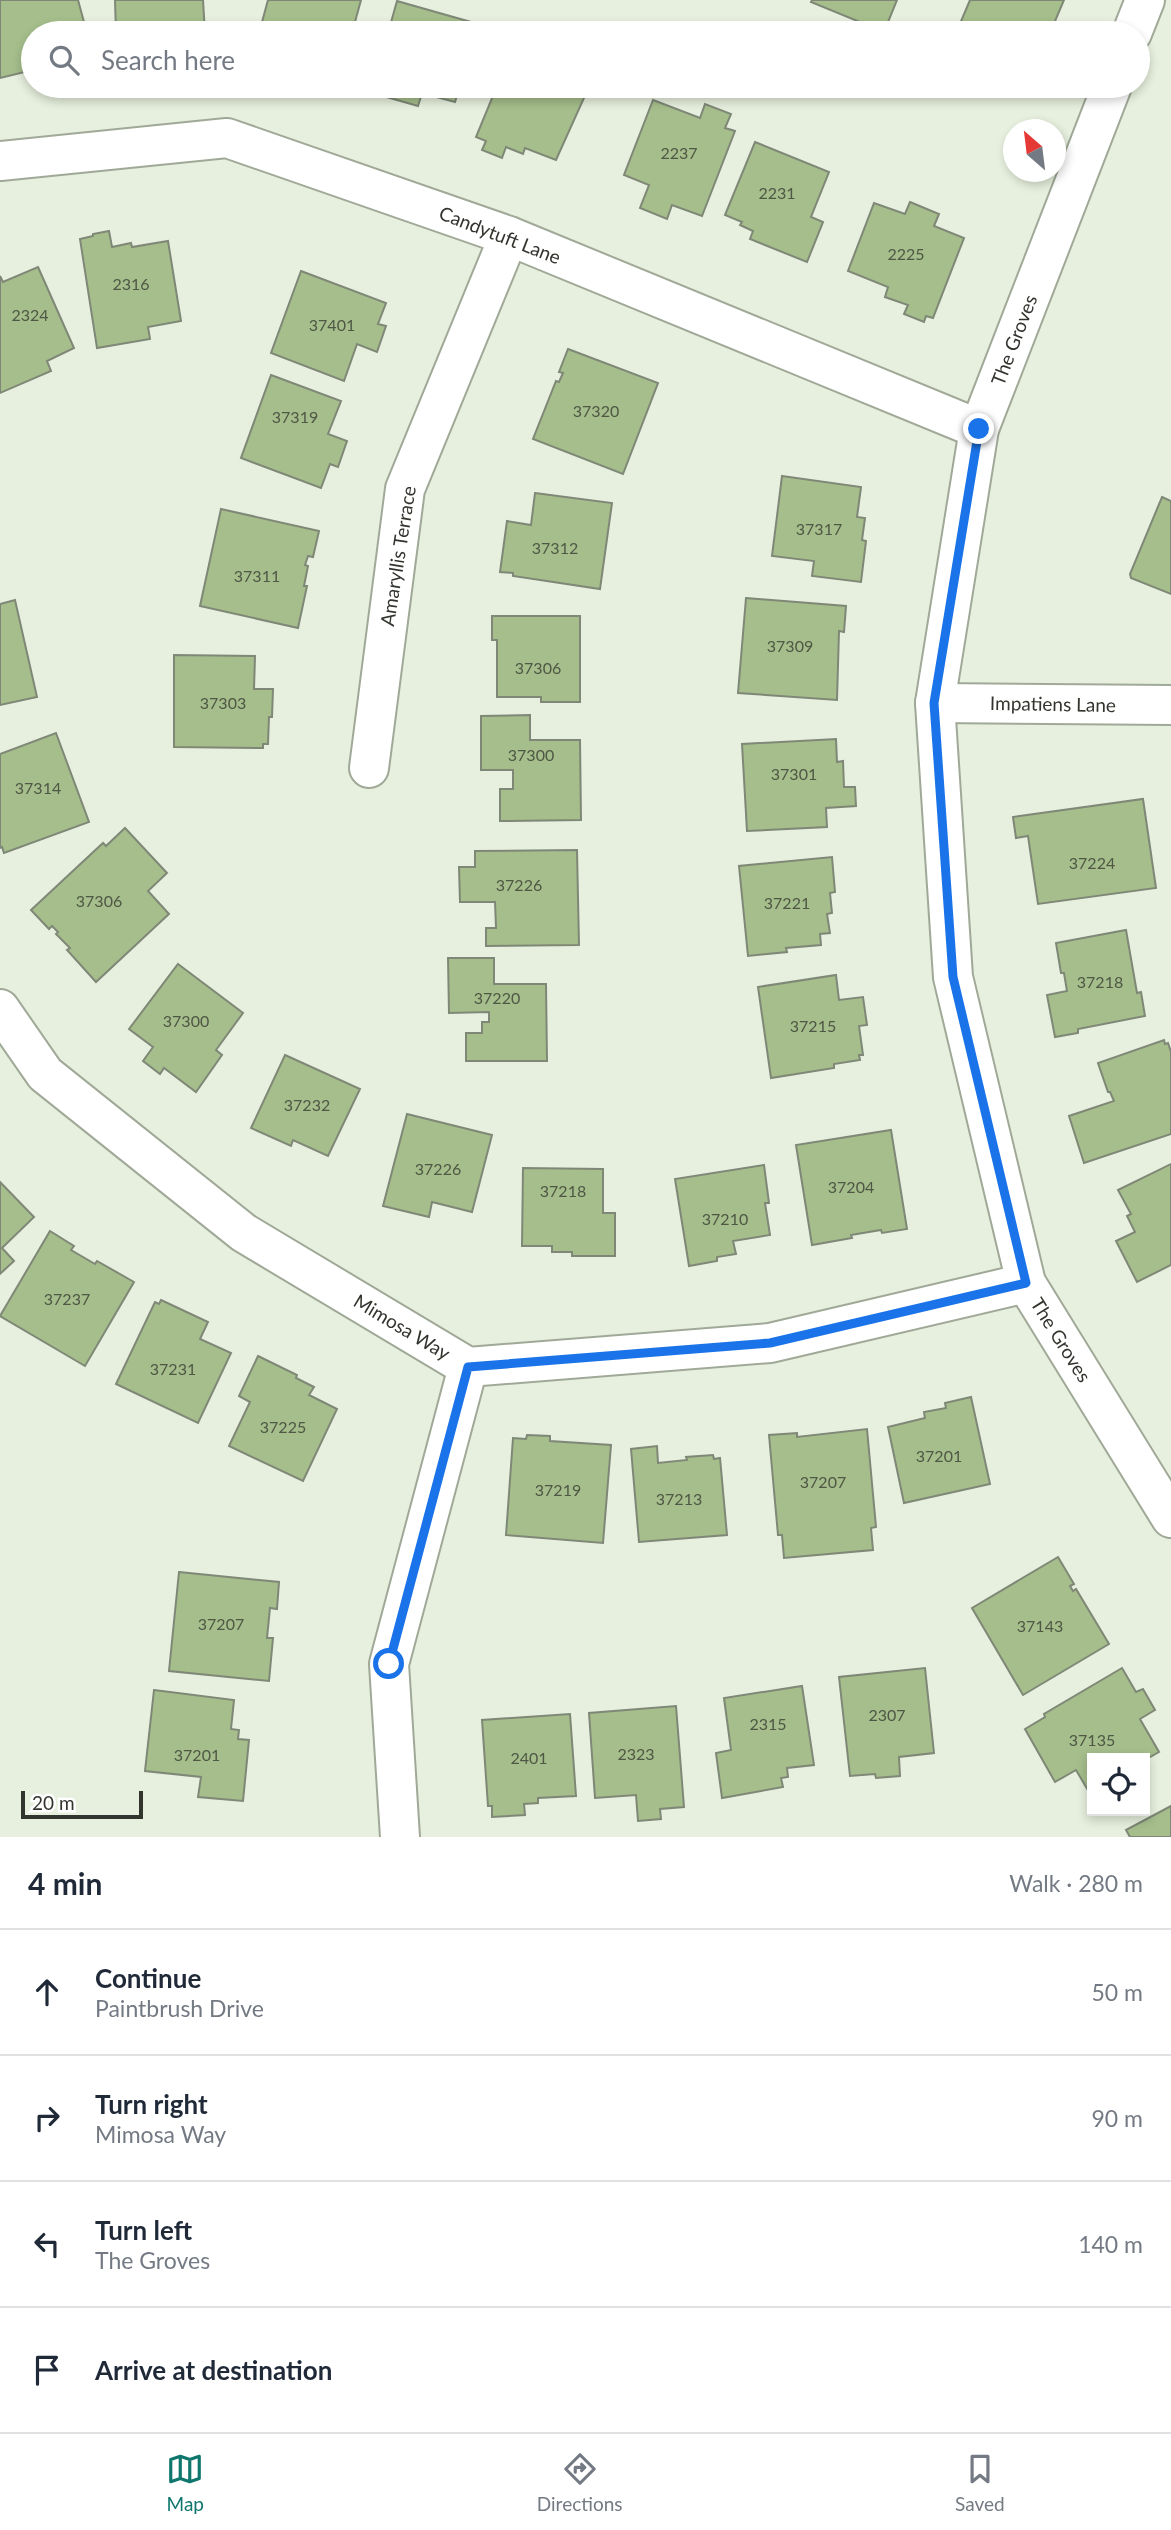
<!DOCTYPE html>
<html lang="en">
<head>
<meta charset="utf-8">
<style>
  body { margin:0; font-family:Lato,sans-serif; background:#f2f2f3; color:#1f2937 }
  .controls { position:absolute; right:21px; bottom:21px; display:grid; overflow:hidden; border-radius:0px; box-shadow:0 4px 10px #0003 }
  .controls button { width:63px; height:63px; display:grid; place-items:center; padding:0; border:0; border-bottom:2px solid #e0e1e3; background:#fff; color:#1f2937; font:35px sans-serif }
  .compass { position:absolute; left:1003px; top:119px; width:63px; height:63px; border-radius:50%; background:#fff; box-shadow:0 4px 10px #0003; rotate:332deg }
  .scale { position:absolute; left:21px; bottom:18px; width:122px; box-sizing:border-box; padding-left:7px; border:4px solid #32352e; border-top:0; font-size:19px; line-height:24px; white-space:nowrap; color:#32352e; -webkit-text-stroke:5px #fff; paint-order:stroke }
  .stop { position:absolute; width:21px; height:21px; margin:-16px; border:5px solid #1a73e8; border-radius:50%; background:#fff }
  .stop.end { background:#1a73e8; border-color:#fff; box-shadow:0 2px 7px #0008 }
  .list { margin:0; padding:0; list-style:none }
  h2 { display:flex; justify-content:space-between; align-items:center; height:91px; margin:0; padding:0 28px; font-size:30px }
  h2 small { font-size:23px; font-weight:400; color:#747a83 }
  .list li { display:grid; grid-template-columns:46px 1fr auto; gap:21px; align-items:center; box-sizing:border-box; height:126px; padding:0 28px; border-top:2px solid #e0e1e3 }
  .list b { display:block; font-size:26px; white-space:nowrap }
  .list p { margin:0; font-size:23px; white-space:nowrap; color:#747a83 }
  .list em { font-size:23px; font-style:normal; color:#747a83 }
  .icon { flex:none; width:38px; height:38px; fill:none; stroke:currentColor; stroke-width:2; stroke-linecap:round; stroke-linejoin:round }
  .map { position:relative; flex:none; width:1171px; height:1837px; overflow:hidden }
  .search { position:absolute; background:#fff; box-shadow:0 4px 10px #0003; left:21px; right:21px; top:21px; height:77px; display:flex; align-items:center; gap:18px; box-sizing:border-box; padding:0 24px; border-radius:38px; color:#747a83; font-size:26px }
  .sheet { height:595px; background:#fff }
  nav { display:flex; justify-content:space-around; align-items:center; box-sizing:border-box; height:98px; border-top:2px solid #e0e1e3; background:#fff; font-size:19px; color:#747a83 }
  nav a { display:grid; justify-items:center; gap:4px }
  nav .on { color:#0f766e }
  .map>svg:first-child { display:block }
</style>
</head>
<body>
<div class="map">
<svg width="1171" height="1837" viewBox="0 0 1171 1837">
  <rect width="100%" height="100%" fill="#e7f0de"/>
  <g fill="#a5be8b" stroke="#7f8877" stroke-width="2">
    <path d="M0 0H78L87 33H33V70L0 78Z"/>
    <path d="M115 0H203L205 33H116Z"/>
    <path d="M268 0H361L352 33H259Z"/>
    <path d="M812 0H897L884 32 811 2Z"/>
    <path d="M970 0H1064L1050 33H956Z"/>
    <path d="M397 1 478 24 475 33H388Z"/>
    <path d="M356 86H460L455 102 429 95V92L423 90 418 106 355 88Z"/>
    <path d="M497 86H580L588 89 556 160 525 148 523 154 506 147 502 158 482 150 486 141 476 137Z"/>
    <path d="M653 100 700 118 705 104 731 114 725 128 735 131 702 216 672 205 667 219 640 208 649 185 624 175Z"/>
    <path d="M755 142 829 172 811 217 823 222 807 262 750 239 753 231 740 225 742 222 725 215Z"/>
    <path d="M910 202 939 214 934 226 964 238 933 318 926 316 924 322 904 314 908 305 885 297 888 287 848 271 874 203 905 214Z"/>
    <path d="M109 231 112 247 131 243 132 247 168 241 181 321 148 327 150 339 97 348 80 239 93 236V234Z"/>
    <path d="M38 267 74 348 47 361 51 371 0 393V276L3 282Z"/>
    <path d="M301 271 386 303 378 324 386 326 377 352 357 344 344 381 271 353Z"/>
    <path d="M568 349 658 383 623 474 533 439 556 381 559 382 563 373 559 372Z"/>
    <path d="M271 375 341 401 328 434 347 441 338 467 330 464 321 488 241 458Z"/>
    <path d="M782 476 861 487 857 517 865 518 862 540 866 541 861 582 812 576 814 561 772 556Z"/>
    <path d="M535 493 612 503 600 589 513 576V573L500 572 507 521 531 525Z"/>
    <path d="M1162 497 1171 501V594L1131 578 1130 574Z"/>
    <path d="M221 509 319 531 313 557 308 556 305 565 308 566 304 586H307L298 628 200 606Z"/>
    <path d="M746 598 846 606 844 632 839 631 837 700 738 693Z"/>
    <path d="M15 600 37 697 0 705V604Z"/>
    <path d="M492 616H580V702H541V697H497V640H492Z"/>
    <path d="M174 655 255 656 254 689H273L272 717H269L268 744H263V748L174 747Z"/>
    <path d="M530 715V740H580L581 820 500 821V789H513V770H481V716Z"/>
    <path d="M56 733 89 822 4 853 2 847 0 848V754Z"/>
    <path d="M836 739 837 762 843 761 844 787H855L856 806 826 808 827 827 747 831 742 744Z"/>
    <path d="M1143 799 1156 888 1038 904 1028 836 1016 838 1013 817Z"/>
    <path d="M125 828 167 873 148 891 169 914 96 982 67 950 70 948 56 934 58 932 52 926 49 929 31 910 103 843 106 846Z"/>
    <path d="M577 850 579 945 486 946V928H496L495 902H460L459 867H475V851Z"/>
    <path d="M832 857 835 892 830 893 832 913 827 914 830 933 820 934 821 945 786 948 787 952 748 956 739 866Z"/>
    <path d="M1126 930 1137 993 1141 992 1145 1016 1078 1029V1033L1055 1037 1047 995 1067 991 1064 973H1061L1056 943Z"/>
    <path d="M448 958H494V984H546L547 1061H466V1033H482V1022H489V1012L449 1013Z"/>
    <path d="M178 964 243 1013 216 1050 222 1055 196 1092 164 1068 160 1074 143 1061 153 1047 129 1029Z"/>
    <path d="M836 975 839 1000 863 997 867 1025 859 1026 863 1055H859L860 1060 834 1064V1068L771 1078 758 987Z"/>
    <path d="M1164 1040 1165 1044 1168 1043 1171 1052V1134L1084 1163 1069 1116 1114 1101 1110 1092H1108L1098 1063Z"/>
    <path d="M285 1055 360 1089 328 1156 293 1140 291 1146 251 1128Z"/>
    <path d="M407 1114 492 1135 472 1212 432 1202 429 1217 383 1206Z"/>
    <path d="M891 1130 907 1229 882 1233 881 1230 851 1235 852 1238 812 1245 796 1145Z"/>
    <path d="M1171 1164V1265L1137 1282 1116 1241 1135 1232 1127 1216 1131 1214 1118 1190Z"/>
    <path d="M764 1165 769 1203H765L770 1235 733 1241 736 1254 717 1257V1261L689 1266 675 1179Z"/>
    <path d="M523 1168 603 1169V1213H615V1256H572V1252H552V1246H522Z"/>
    <path d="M0 1182 34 1217 2 1248 14 1261 0 1274Z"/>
    <path d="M50 1231 74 1246 71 1250 95 1264 97 1261 134 1282 85 1366 0 1316Z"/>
    <path d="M161 1300 208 1322 200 1339 231 1353 198 1423 116 1384 155 1302 159 1304Z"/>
    <path d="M258 1356 297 1375 296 1378 314 1387 309 1395 337 1409 303 1481 229 1446 250 1402 239 1396Z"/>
    <path d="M971 1397 990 1484 904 1503 888 1427 925 1418 924 1412 946 1408 945 1403Z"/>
    <path d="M867 1429 876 1527 871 1528 873 1550 784 1558 782 1535H778L769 1435 797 1433V1437Z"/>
    <path d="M527 1435 550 1436V1441L611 1445 603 1543 506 1535 513 1438 526 1439Z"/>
    <path d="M657 1446 658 1463 687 1460 686 1457 713 1455 714 1459 720 1458 727 1535 639 1542 631 1449Z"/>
    <path d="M1058 1557 1074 1584 1070 1586 1073 1591 1076 1589 1109 1644 1023 1695 972 1608Z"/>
    <path d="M179 1572 279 1582 277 1609 270 1608 267 1638H273L269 1681 169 1671Z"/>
    <path d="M925 1668 934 1753 899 1757 900 1776 876 1778 875 1774 850 1776 839 1677Z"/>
    <path d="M1122 1668 1136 1692 1143 1689 1155 1710 1140 1719 1159 1752 1145 1760 1092 1758V1791L1089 1792 1076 1770 1055 1782 1025 1729 1045 1717 1044 1714Z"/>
    <path d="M802 1686 814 1765 787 1768 788 1777 781 1778 783 1787 722 1798 716 1753 731 1750 724 1698Z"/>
    <path d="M154 1690 234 1700 231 1729 239 1730 238 1739 249 1740 243 1801 198 1797 201 1777 145 1771Z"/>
    <path d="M676 1706 684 1807 660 1809 661 1819 638 1821 636 1795 595 1798 589 1713Z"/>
    <path d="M570 1714 576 1796 538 1798V1803L524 1804 525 1815 492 1817V1806H488L482 1720Z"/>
    <path d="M1171 1806V1837H1130L1126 1830Z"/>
  </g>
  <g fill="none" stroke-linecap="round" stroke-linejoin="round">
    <defs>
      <g id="minor">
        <path d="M1132 33 1145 0"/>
        <path d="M1112 86 979 429 935 703 953 977 1026 1283 1171 1518"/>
        <path d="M0 161 227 138 509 236 979 429"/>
        <path d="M935 703 1171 705"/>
        <path d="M369 768 405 489 509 236"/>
        <path d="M0 1009 45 1074 244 1233 468 1367 770 1343 1026 1283"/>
        <path d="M400 1837 389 1664 468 1367"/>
      </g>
    </defs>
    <use href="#minor" stroke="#a0a997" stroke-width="42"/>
    <use href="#minor" stroke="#fff" stroke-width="38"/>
  </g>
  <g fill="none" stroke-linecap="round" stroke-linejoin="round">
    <path stroke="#1a73e8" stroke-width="9" d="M389 1664 468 1367 770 1343 1026 1283 953 977 934 703 979 429"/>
  </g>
  <g text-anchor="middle" stroke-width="5" stroke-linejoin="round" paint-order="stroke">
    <g font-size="16" fill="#4f5745">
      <text x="679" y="159">2237</text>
      <text x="777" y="199">2231</text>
      <text x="906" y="260">2225</text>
      <text x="131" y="290">2316</text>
      <text x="30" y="321">2324</text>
      <text x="332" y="331">37401</text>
      <text x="596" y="417">37320</text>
      <text x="295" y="423">37319</text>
      <text x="819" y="535">37317</text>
      <text x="555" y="554">37312</text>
      <text x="257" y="582">37311</text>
      <text x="790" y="652">37309</text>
      <text x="538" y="674">37306</text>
      <text x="223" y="709">37303</text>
      <text x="531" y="761">37300</text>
      <text x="794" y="780">37301</text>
      <text x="38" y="794">37314</text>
      <text x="1092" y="869">37224</text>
      <text x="519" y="891">37226</text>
      <text x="99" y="907">37306</text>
      <text x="787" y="909">37221</text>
      <text x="1100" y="988">37218</text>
      <text x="497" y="1004">37220</text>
      <text x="186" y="1027">37300</text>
      <text x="813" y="1032">37215</text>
      <text x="307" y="1111">37232</text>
      <text x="438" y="1175">37226</text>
      <text x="851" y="1193">37204</text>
      <text x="563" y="1197">37218</text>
      <text x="725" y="1225">37210</text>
      <text x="67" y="1305">37237</text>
      <text x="173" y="1375">37231</text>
      <text x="283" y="1433">37225</text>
      <text x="939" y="1462">37201</text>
      <text x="823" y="1488">37207</text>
      <text x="558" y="1496">37219</text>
      <text x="679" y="1505">37213</text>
      <text x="221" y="1630">37207</text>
      <text x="1040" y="1632">37143</text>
      <text x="887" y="1721">2307</text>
      <text x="768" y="1730">2315</text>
      <text x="1092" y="1746">37135</text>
      <text x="636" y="1760">2323</text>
      <text x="197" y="1761">37201</text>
      <text x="529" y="1764">2401</text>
    </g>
    <g font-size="19" fill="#32352e" stroke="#fff">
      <text transform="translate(500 235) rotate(21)" y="7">Candytuft Lane</text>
      <text transform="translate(1014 340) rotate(-69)" y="7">The Groves</text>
      <text transform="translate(398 556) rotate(-81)" y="7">Amaryllis Terrace</text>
      <text transform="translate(1053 704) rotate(1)" y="7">Impatiens Lane</text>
      <text transform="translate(402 1327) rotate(31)" y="7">Mimosa Way</text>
      <text transform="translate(1061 1340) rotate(58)" y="7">The Groves</text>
    </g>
  </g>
</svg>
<div class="controls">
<button><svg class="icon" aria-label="locate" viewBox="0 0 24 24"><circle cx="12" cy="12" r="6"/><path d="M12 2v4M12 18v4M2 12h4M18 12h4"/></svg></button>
</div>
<svg class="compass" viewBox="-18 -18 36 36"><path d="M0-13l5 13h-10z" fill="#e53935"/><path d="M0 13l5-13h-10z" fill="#747a83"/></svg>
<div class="scale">20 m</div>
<div class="stop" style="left:389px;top:1664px"></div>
<div class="stop end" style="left:979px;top:429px"></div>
<div class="search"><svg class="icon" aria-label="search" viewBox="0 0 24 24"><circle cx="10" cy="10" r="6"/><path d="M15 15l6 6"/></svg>Search here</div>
</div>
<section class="sheet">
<h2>4 min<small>Walk · 280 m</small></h2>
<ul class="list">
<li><svg class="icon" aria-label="ahead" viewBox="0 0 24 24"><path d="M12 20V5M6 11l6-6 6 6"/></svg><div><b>Continue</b><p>Paintbrush Drive</p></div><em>50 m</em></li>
<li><svg class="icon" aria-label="right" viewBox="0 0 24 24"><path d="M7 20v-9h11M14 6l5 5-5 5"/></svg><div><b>Turn right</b><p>Mimosa Way</p></div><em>90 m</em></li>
<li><svg class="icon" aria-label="left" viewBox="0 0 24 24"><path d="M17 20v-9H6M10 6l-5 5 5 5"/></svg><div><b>Turn left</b><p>The Groves</p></div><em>140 m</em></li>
<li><svg class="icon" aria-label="arrive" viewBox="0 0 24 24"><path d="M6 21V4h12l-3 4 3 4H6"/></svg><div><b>Arrive at destination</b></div></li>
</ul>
</section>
<nav>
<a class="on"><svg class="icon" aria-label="map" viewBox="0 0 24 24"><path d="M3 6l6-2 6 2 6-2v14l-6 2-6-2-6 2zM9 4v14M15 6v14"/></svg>Map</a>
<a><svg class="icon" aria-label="directions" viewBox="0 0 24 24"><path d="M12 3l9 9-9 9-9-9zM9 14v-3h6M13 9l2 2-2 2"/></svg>Directions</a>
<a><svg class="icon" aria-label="saved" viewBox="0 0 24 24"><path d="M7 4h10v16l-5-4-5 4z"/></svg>Saved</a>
</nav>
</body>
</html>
